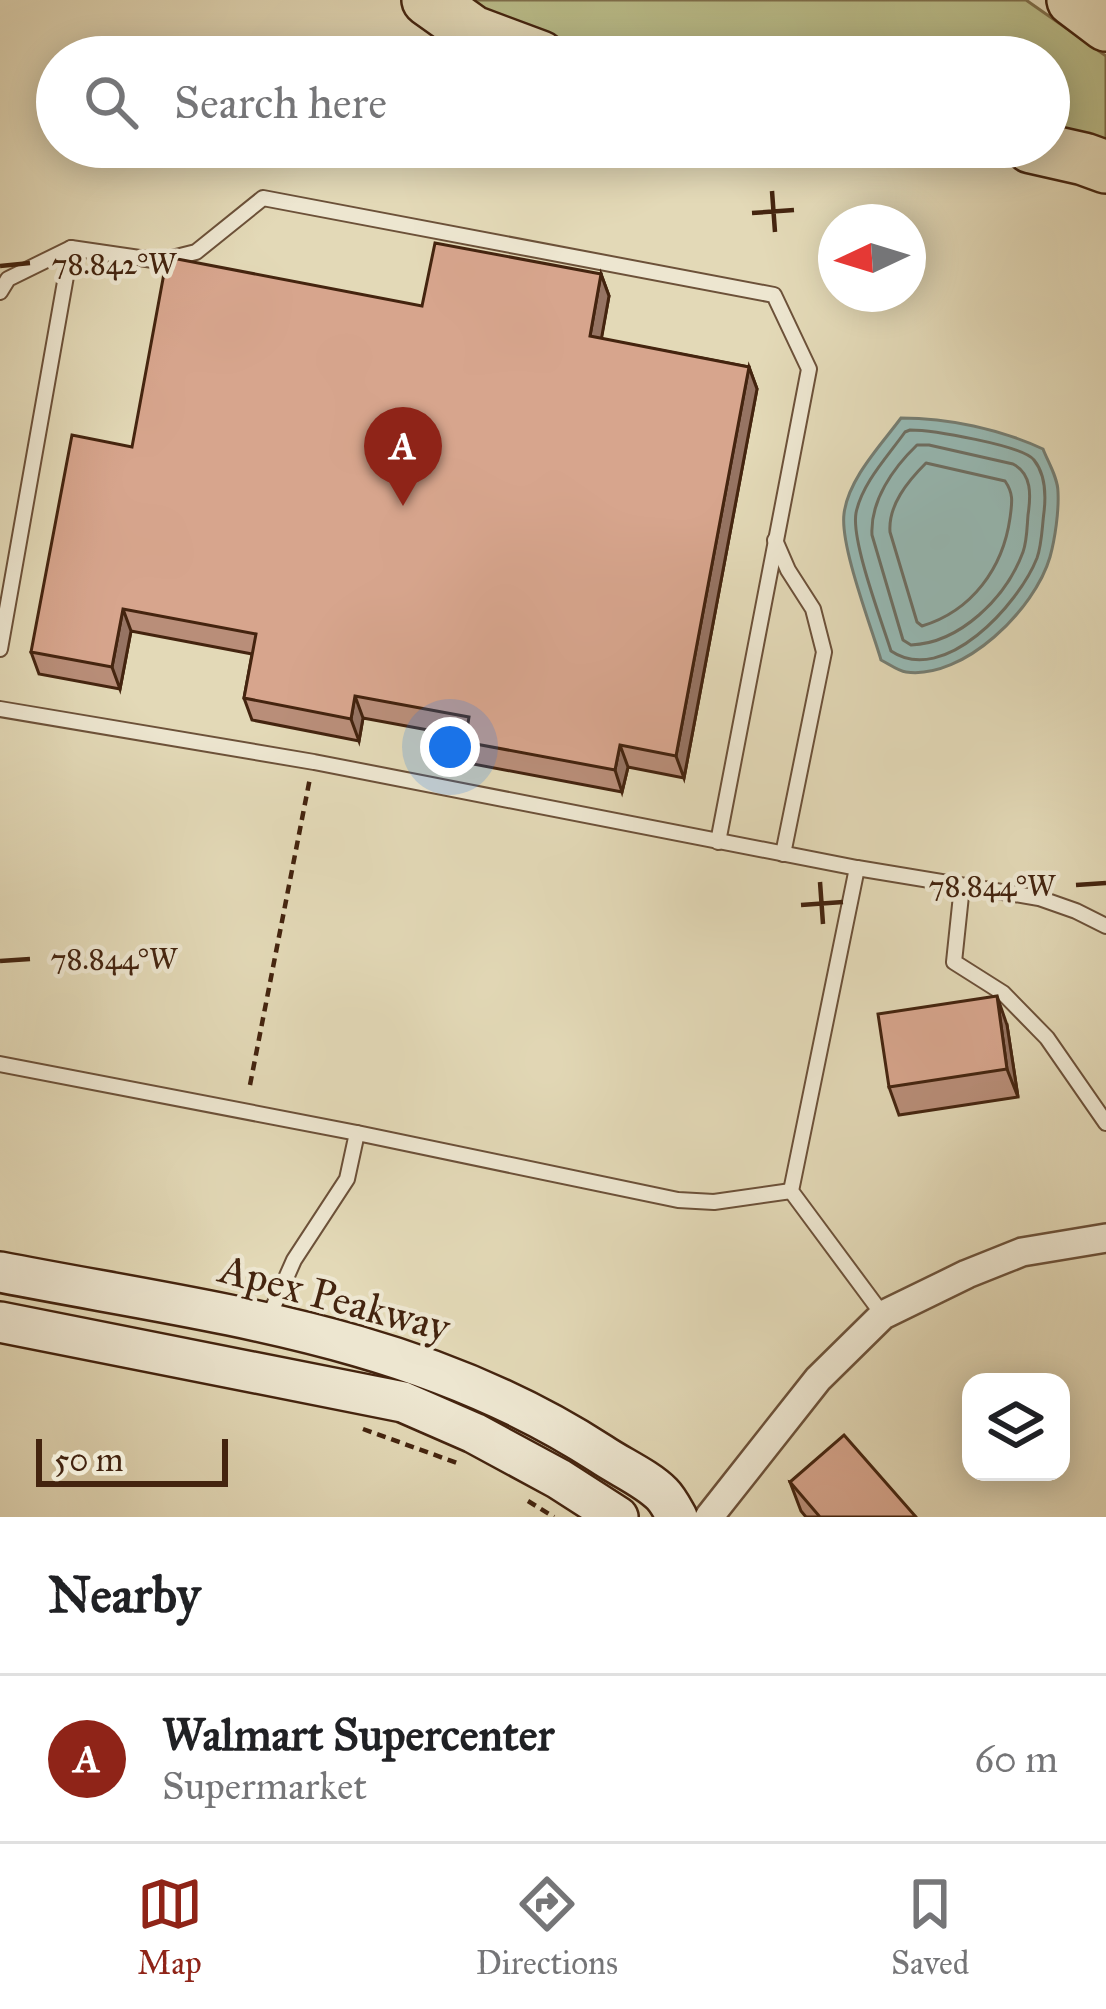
<!DOCTYPE html>
<html lang="en">
<head>
<meta charset="utf-8">
<style>
  body { margin:0; font-family:"IM FELL Great Primer",serif; background:#f6f6f6; color:#202124 }
  .controls { position:absolute; right:36px; bottom:36px; display:grid; overflow:hidden; border-radius:24px; box-shadow:0 6px 30px #0003 }
  .controls button { width:108px; height:108px; display:grid; place-items:center; padding:0; border:0; border-bottom:3px solid #e0e0e0; background:#fff; color:#202124; font:60px sans-serif }
  .compass { position:absolute; left:818px; top:204px; width:108px; height:108px; border-radius:50%; background:#fff; box-shadow:0 6px 30px #0003; rotate:266deg }
  .scale { position:absolute; left:36px; bottom:30px; width:192px; box-sizing:border-box; padding-left:12px; border:6px solid #44240f; border-top:0; font-size:33px; line-height:42px; white-space:nowrap; color:#44240f; -webkit-text-stroke:9px #ede6d0; paint-order:stroke }
  .you { position:absolute; left:450px; top:747px; width:42px; height:42px; margin:-30px; border:9px solid #fff; border-radius:50%; background:#1a73e8; box-shadow:0 0 0 18px #1a73e833 }
  .badge { display:grid; place-items:center; width:78px; height:78px; border-radius:50%; background:#8f2418; color:#fff; font-size:39px; font-weight:700 }
  .pin { position:absolute; translate:-50% -99px; filter:drop-shadow(0 3px 6px #0008) }
  .pin::after { content:''; position:absolute; top:63px; width:42px; height:36px; background:inherit; clip-path:polygon(0 0,100% 0,50% 100%) }
  .list { margin:0; padding:0; list-style:none }
  h2 { display:flex; justify-content:space-between; align-items:center; height:156px; margin:0; padding:0 48px; font-size:51px }
  h2 small { font-size:39px; font-weight:400; color:#757577 }
  .list li { display:grid; grid-template-columns:78px 1fr auto; gap:36px; align-items:center; box-sizing:border-box; height:168px; padding:0 48px; border-top:3px solid #e0e0e0 }
  .list b { display:block; font-size:45px; white-space:nowrap }
  .list p { margin:0; font-size:39px; white-space:nowrap; color:#757577 }
  .list em { font-size:39px; font-style:normal; color:#757577 }
  .icon { flex:none; width:66px; height:66px; fill:none; stroke:currentColor; stroke-width:2; stroke-linecap:round; stroke-linejoin:round }
  .map { position:relative; flex:none; width:1106px; height:1517px; overflow:hidden }
  .search { position:absolute; background:#fff; box-shadow:0 6px 30px #0003; left:36px; right:36px; top:36px; height:132px; display:flex; align-items:center; gap:30px; box-sizing:border-box; padding:0 42px; border-radius:66px; color:#757577; font-size:45px }
  .sheet { height:324px; background:#fff }
  nav { display:flex; justify-content:space-around; align-items:center; box-sizing:border-box; height:168px; border-top:3px solid #e0e0e0; background:#fff; font-size:33px; color:#757577 }
  nav a { display:grid; justify-items:center; gap:6px }
  nav .on { color:#8f2418 }
  .map>svg:first-child { display:block }
</style>
</head>
<body>
<div class="map">
<svg width="1106" height="1517" viewBox="0 0 1106 1517">
  <rect width="100%" height="100%" fill="#e3d9b7"/>
  <filter id="stains"><feTurbulence type="fractalNoise" baseFrequency=".00167" numOctaves="4"/><feColorMatrix values="0 0 0 0 .2 0 0 0 0 .09 0 0 0 0 .02 0 0 0 .5 -.17"/></filter>
  <radialGradient id="worn" r=".72"><stop offset=".6" stop-color="#630" stop-opacity="0"/><stop offset="1" stop-color="#630" stop-opacity=".3"/></radialGradient>
  <path fill="#babd8a" stroke="#7f704c" stroke-width="3" d="M452 0H1026L1106 56V149L1049 134V57H646L512 28Z"/>
  <path fill="#96b9b4" stroke="#757d72" stroke-width="3" d="M901 418C948 418 1000 429 1043 449 1048 462 1058 478 1058 492 1059 511 1055 539 1050 557 1035 609 964 680 906 672 898 671 889 664 881 660 871 626 840 546 844 514 848 479 881 445 901 418Z"/>
  <g fill="none" stroke-linecap="round" stroke-linejoin="round">
    <g stroke="#6d6e62" stroke-width="3">
      <path d="M910 430C931 430 1022 445 1034 460 1046 475 1046 495 1044 512 1042 527 1042 544 1037 558 1019 604 944 687 891 651 882 622 851 541 856 513 862 483 888 456 905 432Z"/>
      <path d="M917 445H929L1013 464C1032 474 1031 495 1028 515 1027 527 1027 541 1023 552 1006 598 960 643 911 645L903 640 872 535C870 501 893 468 917 445Z"/>
      <path d="M926 463 1005 481C1014 494 1012 503 1010 518 1003 568 972 611 922 626L917 622 890 532C888 505 908 481 926 463Z"/>
    </g>
    <defs>
      <g id="lane">
        <path d="M0 292 8 279 71 248 160 261 196 252 263 198 774 295 809 369 718 842"/>
        <path d="M775 540 788 570 813 609 824 652 783 854"/>
        <path d="M0 649 71 248"/>
        <path d="M0 709 314 762 857 868 1039 898 1076 911 1106 926"/>
        <path d="M857 868 791 1191 883 1315"/>
        <path d="M962 886 954 962 1003 993 1047 1038 1106 1123"/>
        <path d="M0 1064 357 1133 347 1179 294 1260 267 1321"/>
        <path d="M357 1133 678 1200 714 1202 791 1191"/>
      </g>
      <path id="street" d="M709 1517 818 1379 883 1315 967 1274 1022 1252 1106 1238"/>
      <g id="secondary">
        <path d="M0 1272C210 1313 417 1334 601 1454 620 1467 646 1478 662 1494 668 1500 673 1510 677 1517"/>
        <path d="M0 1322 403 1402 474 1433 559 1479 618 1517"/>
      </g>
      <g id="highway">
        <path d="M428 0 473 32 540 57"/>
        <path d="M1073 0 1106 25"/>
        <path d="M1031 147 1084 159 1106 167"/>
      </g>
    </defs>
    <use href="#lane" stroke="#6c5139" stroke-width="18"/>
    <use href="#street" stroke="#6c5139" stroke-width="32"/>
    <use href="#secondary" stroke="#44240f" stroke-width="44"/>
    <use href="#highway" stroke="#44240f" stroke-width="56"/>
    <g stroke="#44240f" stroke-width="4.5" stroke-dasharray="9 6" stroke-linecap="butt">
      <path d="M250 1085 310 778"/>
      <path d="M363 1429 460 1464"/>
      <path d="M528 1501 554 1517"/>
    </g>
    <use href="#lane" stroke="#ede6d0" stroke-width="14"/>
    <use href="#street" stroke="#ede6d0" stroke-width="27"/>
    <use href="#secondary" stroke="#ede6d0" stroke-width="39"/>
    <use href="#highway" stroke="#e3d9b7" stroke-width="51"/>
  </g>
  <g fill="#b98e79" stroke="#44240f" stroke-width="3">
    <path d="M601 274 609 296 601 339 749 367 757 389 684 778 628 767 622 792 473 764 465 742 466 737 363 718 359 741 252 720 244 698 252 654 131 631 120 689 39 674 31 652 422 306Z"/>
    <path d="M1007 1025 1018 1097 899 1115 889 1087Z"/>
    <path d="M790 1482 916 1517H806L801 1511Z"/>
  </g>
  <g fill="#967463" stroke="#44240f" stroke-width="3">
    <path d="M601 274 609 296 598 358 590 336Z"/>
    <path d="M749 367 757 389 684 778 676 756Z"/>
    <path d="M123 609 131 631 120 689 112 667Z"/>
    <path d="M355 696 363 718 359 741 351 719Z"/>
    <path d="M620 745 628 767 622 792 615 770Z"/>
    <path d="M997 996 1007 1025 1018 1097 1007 1069Z"/>
  </g>
  <g fill="#d7a58d" stroke="#44240f" stroke-width="3">
    <path d="M435 243 601 274 590 336 749 367 676 756 620 745 615 770 465 742 469 717 355 696 351 719 244 698 256 634 123 609 112 667 31 652 72 435 132 447 167 257 422 306Z"/>
    <path d="M997 996 1007 1069 889 1087 878 1014Z"/>
    <path d="M844 1435 916 1517H820L790 1482Z"/>
  </g>
  <path fill="none" stroke="#44240f" stroke-width="4.5" d="M772 191 775 232M752 213 794 210M0 266 30 263M820 882 823 924M1076 885 1106 883M801 905 843 902M0 961 30 959"/>
  <g text-anchor="middle" stroke-width="9" stroke-linejoin="round" paint-order="stroke">
    <g font-size="42" fill="#44240f" stroke="#ede6d0">
      <text transform="translate(335 1297) rotate(15)" y="15">Apex Peakway</text>
    </g>
  </g>
  <g font-size="30" text-anchor="middle" fill="#44240f" stroke="#ede6d0" stroke-width="9" stroke-linejoin="round" paint-order="stroke">
    <text x="114" y="274">78.842°W</text>
    <text x="992" y="896">78.844°W</text>
    <text x="114" y="969">78.844°W</text>
  </g>
  <rect width="100%" height="100%" filter="url(#stains)"/>
  <rect width="100%" height="100%" fill="url(#worn)"/>
</svg>
<div class="controls">
<button><svg class="icon" aria-label="layers" viewBox="0 0 24 24"><path d="M12 4l9 5-9 5-9-5zM3 14l9 5 9-5"/></svg></button>
</div>
<svg class="compass" viewBox="-18 -18 36 36"><path d="M0-13l5 13h-10z" fill="#e53935"/><path d="M0 13l5-13h-10z" fill="#757577"/></svg>
<div class="scale">50 m</div>
<div class="you"></div>
<div class="pin badge" style="left:403px;top:506px">A</div>
<div class="search"><svg class="icon" aria-label="search" viewBox="0 0 24 24"><circle cx="10" cy="10" r="6"/><path d="M15 15l6 6"/></svg>Search here</div>
</div>
<section class="sheet">
<h2>Nearby<small></small></h2>
<ul class="list">
<li><span class="badge">A</span><div><b>Walmart Supercenter</b><p>Supermarket</p></div><em>60 m</em></li>
</ul>
</section>
<nav>
<a class="on"><svg class="icon" aria-label="map" viewBox="0 0 24 24"><path d="M3 6l6-2 6 2 6-2v14l-6 2-6-2-6 2zM9 4v14M15 6v14"/></svg>Map</a>
<a><svg class="icon" aria-label="directions" viewBox="0 0 24 24"><path d="M12 3l9 9-9 9-9-9zM9 14v-3h6M13 9l2 2-2 2"/></svg>Directions</a>
<a><svg class="icon" aria-label="saved" viewBox="0 0 24 24"><path d="M7 4h10v16l-5-4-5 4z"/></svg>Saved</a>
</nav>
</body>
</html>
